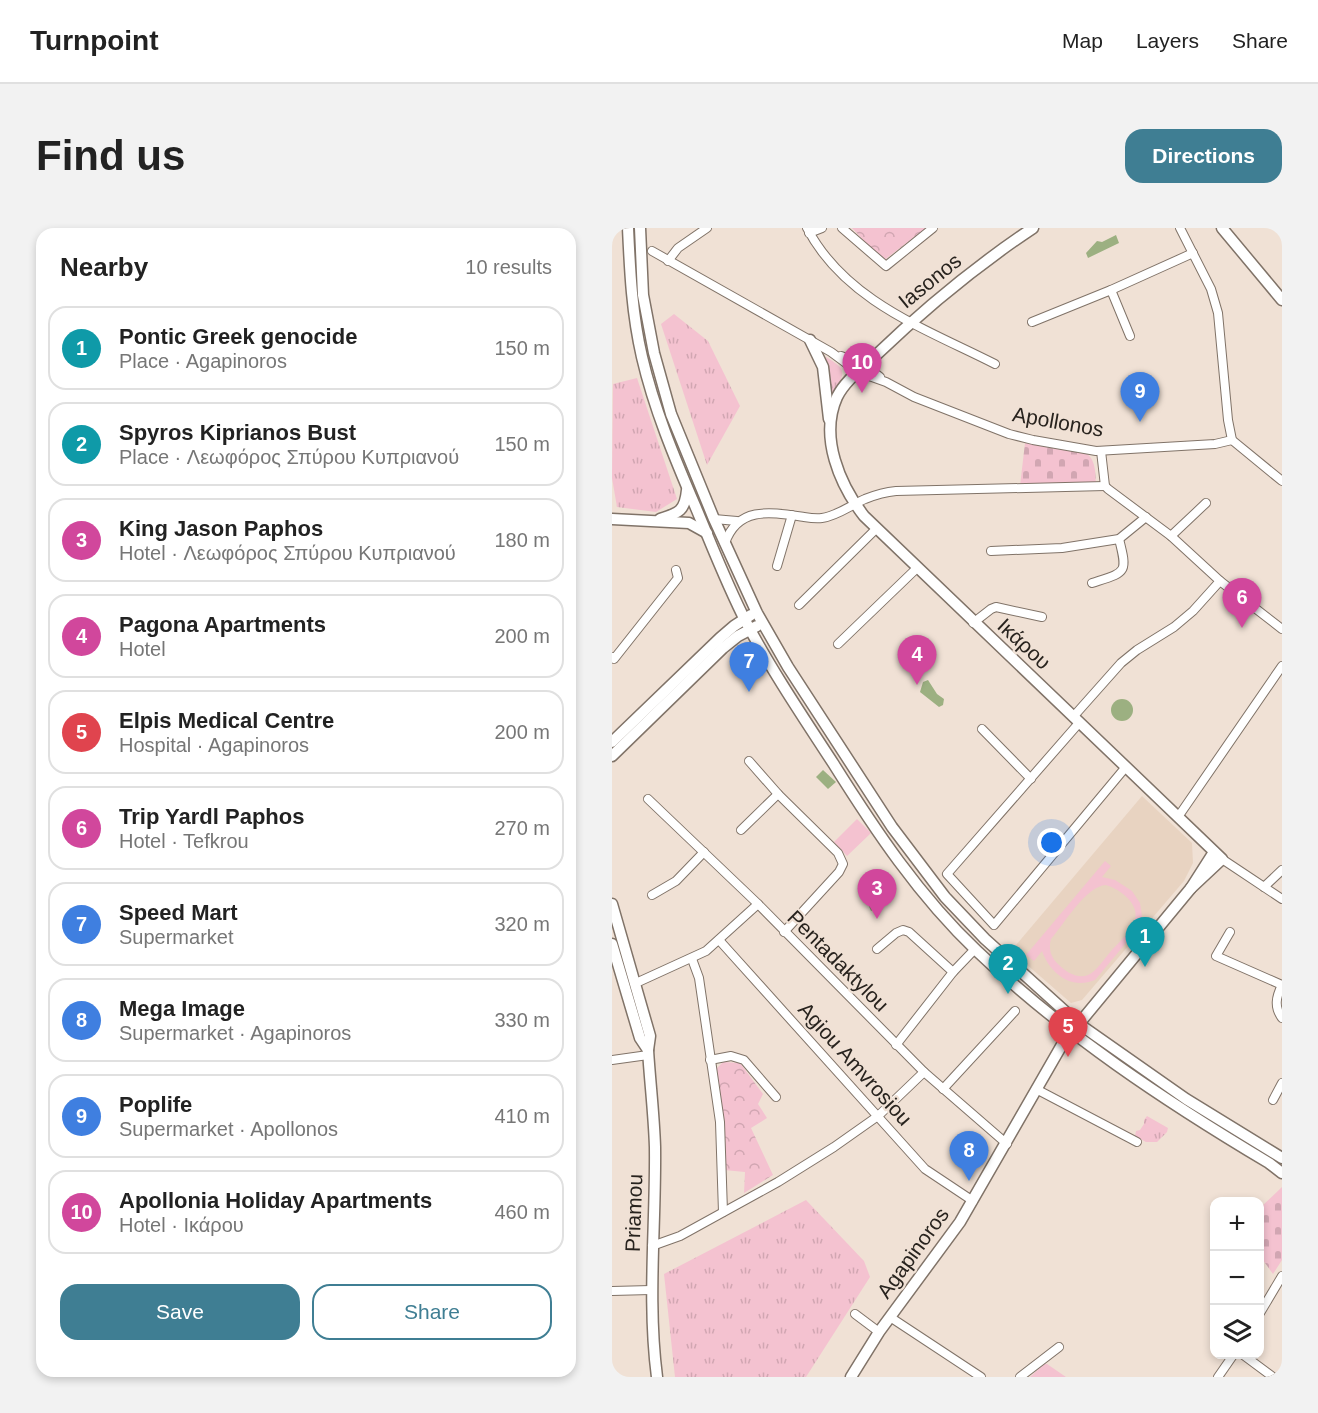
<!DOCTYPE html>
<html lang="en">
<head>
<meta charset="utf-8">
<style>
  body { margin:0; font-family:Helvetica,sans-serif; background:#f2f2f2; color:#222 }
  .controls { position:absolute; right:18px; bottom:18px; display:grid; overflow:hidden; border-radius:12px; box-shadow:0 3px 9px #0003 }
  .controls button { width:54px; height:54px; display:grid; place-items:center; padding:0; border:0; border-bottom:2px solid #e0e0e0; background:#fff; color:#222; font:30px sans-serif }
  .you { position:absolute; left:440px; top:615px; width:21px; height:21px; margin:-15px; border:4px solid #fff; border-radius:50%; background:#1a73e8; box-shadow:0 0 0 9px #1a73e833 }
  .badge { display:grid; place-items:center; width:39px; height:39px; border-radius:50%; background:#3f7e93; color:#fff; font-size:20px; font-weight:700 }
  .pin { position:absolute; translate:-50% -50px; filter:drop-shadow(0 2px 3px #0008) }
  .pin::after { content:''; position:absolute; top:32px; width:21px; height:18px; background:inherit; clip-path:polygon(0 0,100% 0,50% 100%) }
  .list { margin:0; padding:0; list-style:none }
  h2 { display:flex; justify-content:space-between; align-items:center; height:78px; margin:0; padding:0 24px; font-size:26px }
  h2 small { font-size:20px; font-weight:400; color:#767676 }
  .list li { display:grid; grid-template-columns:39px 1fr auto; gap:18px; align-items:center; box-sizing:border-box; height:84px; margin:0 12px 12px; padding:0 12px; border:2px solid #e0e0e0; border-radius:18px }
  .list b { display:block; font-size:22px; white-space:nowrap }
  .list p { margin:0; font-size:20px; white-space:nowrap; color:#767676 }
  .list em { font-size:20px; font-style:normal; color:#767676 }
  .actions { display:flex; gap:12px; padding:18px 24px }
  .actions a { flex:1; padding:14px 0; border:2px solid #3f7e93; border-radius:18px; text-align:center; font-size:21px; color:#3f7e93 }
  .actions .main { background:#3f7e93; color:#fff }
  .icon { flex:none; width:33px; height:33px; fill:none; stroke:currentColor; stroke-width:2; stroke-linecap:round; stroke-linejoin:round }
  .map { position:relative; flex:none; width:670px; height:1149px; overflow:hidden; border-radius:18px }
  header { display:flex; align-items:center; gap:36px; box-sizing:border-box; height:84px; padding:0 30px; background:#fff; border-bottom:2px solid #e0e0e0 }
  header strong { font-size:28px }
  nav { display:flex; gap:33px; margin-inline-start:auto; font-size:21px }
  .intro { display:flex; align-items:center; justify-content:space-between; box-sizing:border-box; height:144px; padding:0 36px }
  h1 { margin:0; font-size:42px }
  .button { padding:15px 27px; border-radius:18px; background:#3f7e93; color:#fff; font-size:21px; font-weight:700 }
  main { display:flex; gap:36px; padding:0 36px }
  aside { flex:1; background:#fff; border-radius:18px; box-shadow:0 3px 9px #0003 }
  .map>svg:first-child { display:block }
</style>
</head>
<body>
<header>
<strong>Turnpoint</strong>
<nav><a>Map</a><a>Layers</a><a>Share</a></nav>
</header>
<div class="intro"><h1>Find us</h1><a class="button">Directions</a></div>
<main>
<aside>
<h2>Nearby<small>10 results</small></h2>
<ul class="list">
<li><span class="badge" style="background:#0f9aa8">1</span><div><b>Pontic Greek genocide</b><p>Place · Agapinoros</p></div><em>150 m</em></li>
<li><span class="badge" style="background:#0f9aa8">2</span><div><b>Spyros Kiprianos Bust</b><p>Place · Λεωφόρος Σπύρου Κυπριανού</p></div><em>150 m</em></li>
<li><span class="badge" style="background:#d1479c">3</span><div><b>King Jason Paphos</b><p>Hotel · Λεωφόρος Σπύρου Κυπριανού</p></div><em>180 m</em></li>
<li><span class="badge" style="background:#d1479c">4</span><div><b>Pagona Apartments</b><p>Hotel</p></div><em>200 m</em></li>
<li><span class="badge" style="background:#e0444e">5</span><div><b>Elpis Medical Centre</b><p>Hospital · Agapinoros</p></div><em>200 m</em></li>
<li><span class="badge" style="background:#d1479c">6</span><div><b>Trip Yardl Paphos</b><p>Hotel · Tefkrou</p></div><em>270 m</em></li>
<li><span class="badge" style="background:#3f7fe0">7</span><div><b>Speed Mart</b><p>Supermarket</p></div><em>320 m</em></li>
<li><span class="badge" style="background:#3f7fe0">8</span><div><b>Mega Image</b><p>Supermarket · Agapinoros</p></div><em>330 m</em></li>
<li><span class="badge" style="background:#3f7fe0">9</span><div><b>Poplife</b><p>Supermarket · Apollonos</p></div><em>410 m</em></li>
<li><span class="badge" style="background:#d1479c">10</span><div><b>Apollonia Holiday Apartments</b><p>Hotel · Ικάρου</p></div><em>460 m</em></li>
</ul>
<div class="actions"><a class="main">Save</a><a>Share</a></div>
</aside>
<div class="map">
<svg width="670" height="1149" viewBox="0 0 670 1149">
  <defs>
    <pattern id="grass-tufts" width="24" height="20" patternUnits="userSpaceOnUse" patternTransform="scale(1.5)"><rect width="24" height="20" fill="#f4c2d0"/><path d="M3 7l-1-3M5 7V3M7 7l1-3M15 17l-1-3M17 17v-4M19 17l1-3" fill="none" stroke="#d1a6b2"/></pattern>
    <pattern id="forest-crowns" width="20" height="18" patternUnits="userSpaceOnUse" patternTransform="scale(1.5)"><rect width="20" height="18" fill="#f4c2d0"/><path d="M2 6a3 3 0 1 1 6 0M12 15a3 3 0 1 1 6 0" fill="none" stroke="#d1a6b2"/></pattern>
    <pattern id="cemetery-stones" width="16" height="16" patternUnits="userSpaceOnUse" patternTransform="scale(1.5)"><rect width="16" height="16" fill="#f4c2d0"/><path d="M2 7V4a2 2 0 0 1 4 0v3zM10 15v-3a2 2 0 0 1 4 0v3z" fill="#d1a6b2"/></pattern>
  </defs>
  <rect width="100%" height="100%" fill="#f0e1d5"/>
  <path fill="#e8d3c1" d="M530 568 580 615 581 635 572 653 470 772 459 775 399 723Z"/>
  <g fill="url(#grass-tufts)">
    <path d="M62 86 96 113 128 178 95 237 49 96Z"/>
    <path d="M214 129C236 142 233 145 221 166L218 165V153L212 131Z"/>
    <path d="M25 150 65 271 44 284 5 279 0 250 1 156Z"/>
    <path d="M535 888 556 900 555 904 545 914H534L523 908 524 903 528 902 532 896V892Z"/>
    <path d="M194 972 252 1033 258 1049 194 1149H63L52 1046Z"/>
  </g>
  <g fill="url(#forest-crowns)">
    <path d="M240 0H314L271 33Z"/>
    <path d="M111 834 128 835 151 866 146 876 155 890 139 900 161 947 132 965 133 944 112 942V896L105 840Z"/>
  </g>
  <g fill="url(#cemetery-stones)">
    <path d="M413 215 473 224C484 232 483 243 484 255L408 258Z"/>
    <path d="M670 959V1032L661 1046 648 1028V980Z"/>
  </g>
  <g fill="#f4c2d0" fill-rule="evenodd">
    <path d="M245 591 259 605 235 628 222 614Z"/>
    <path d="M493 633 499 638 490 649 503 652 520 663 528 675 530 688 529 695 524 703 483 752C458 762 438 745 430 723L422 733 414 727ZM494 657C508 661 530 677 522 694 518 705 506 715 499 723 492 731 485 743 476 747 465 751 454 744 447 737 439 730 436 721 439 711 452 696 474 658 494 657Z"/>
    <path d="M432 1136H435L454 1149H418Z"/>
  </g>
  <g fill="#9cb081">
    <path d="M504 7 507 15 476 30 474 25 485 13 490 14Z"/>
    <path d="M316 452 325 466 332 471 331 477 327 479 308 464 311 454Z"/>
    <circle cx="510" cy="482" r="11"/>
    <path d="M211 542 224 554 216 561 204 549Z"/>
    <path d="M266 662 272 665V669L265 672 263 681 259 683 256 676 257 671 264 667Z"/>
  </g>
  <g fill="none" stroke-linecap="round" stroke-linejoin="round">
    <defs>
      <g id="street">
        <path d="M195 0C233 73 314 101 383 136"/>
        <path d="M230 0 274 38 321 0"/>
        <path d="M568 0 599 61 606 85 616 192 620 212 670 253"/>
        <path d="M197 5 210 0"/>
        <path d="M40 23 219 124 246 144 274 154 302 169 397 206 421 212 484 223 603 216 620 212"/>
        <path d="M56 33 66 20 95 0"/>
        <path d="M499 62 518 108"/>
        <path d="M420 94 499 62 581 25"/>
        <path d="M229 128 253 137 268 149"/>
        <path d="M489 223 493 258 496 261 559 308 608 353 670 401"/>
        <path d="M102 291 125 293"/>
        <path d="M559 308 594 275"/>
        <path d="M113 315C126 278 158 284 192 289 198 290 204 291 210 290 225 288 239 277 253 271 263 267 273 264 284 263L493 258"/>
        <path d="M379 323 450 320 507 311 534 289"/>
        <path d="M165 338 180 287"/>
        <path d="M480 355C514 344 516 346 507 311"/>
        <path d="M187 377 265 300"/>
        <path d="M361 395 379 381 384 379 430 389"/>
        <path d="M226 416 305 340"/>
        <path d="M0 429 2 431 66 350 64 342"/>
        <path d="M461 489 509 435 525 422 562 399 581 383 608 353"/>
        <path d="M467 495 335 646 382 697 513 540"/>
        <path d="M370 501 419 551"/>
        <path d="M137 533 166 566 226 625 231 636 227 644 172 704"/>
        <path d="M36 571 146 676 312 844 395 916"/>
        <path d="M566 589 670 438"/>
        <path d="M129 602 166 566"/>
        <path d="M610 631 670 671"/>
        <path d="M652 659 670 642"/>
        <path d="M40 667 64 653 92 624"/>
        <path d="M618 704 604 728 670 757"/>
        <path d="M107 712 313 941 361 973"/>
        <path d="M265 721 284 705 291 702 297 704 341 744"/>
        <path d="M80 731 87 750 108 894 111 984"/>
        <path d="M24 755 94 723 146 676"/>
        <path d="M670 757C664 769 662 779 670 790"/>
        <path d="M284 817 341 744 363 721"/>
        <path d="M0 832 36 827"/>
        <path d="M98 832 119 828 132 832 164 869"/>
        <path d="M331 861 403 783"/>
        <path d="M424 861 525 914"/>
        <path d="M661 872 670 855"/>
        <path d="M40 1018 68 1008 166 954 222 919 266 888 312 844"/>
        <path d="M0 1063 39 1062"/>
        <path d="M648 1085 670 1048"/>
        <path d="M243 1086 267 1104"/>
        <path d="M278 1089 369 1149"/>
        <path d="M630 1126 661 1149"/>
        <path d="M408 1149 447 1119"/>
        <path d="M606 1149 622 1126"/>
      </g>
      <g id="secondary">
        <path d="M16 0C18 44 20 86 30 129 42 181 63 231 84 280 100 318 115 357 134 394 160 443 191 489 221 535 263 602 307 668 365 723 452 806 553 873 657 935L670 945"/>
        <path d="M28 0 31 67 42 125 59 186 102 291 145 385 176 439 280 599 333 669 373 711 467 796 574 871 670 930"/>
        <path d="M421 0C364 38 311 82 262 129 249 141 233 153 225 169 207 209 228 257 252 288L610 631 579 660"/>
        <path d="M610 0 670 72"/>
        <path d="M198 112 211 139 217 191"/>
        <path d="M0 291 77 295 95 305"/>
        <path d="M48 291C67 285 73 283 75 262"/>
        <path d="M0 514 108 410 122 398 139 387"/>
        <path d="M0 528 111 420 126 408 145 398"/>
        <path d="M0 676 38 808 36 822C38 854 42 887 43 919 44 996 35 1072 45 1149"/>
        <path d="M0 716 28 810 36 822"/>
        <path d="M239 1149 267 1104 348 994 451 815 579 660 602 624"/>
      </g>
    </defs>
    <use href="#street" stroke="#807368" stroke-width="10"/>
    <use href="#secondary" stroke="#807368" stroke-width="13"/>
    <use href="#street" stroke="#fff" stroke-width="8"/>
    <use href="#secondary" stroke="#fff" stroke-width="10"/>
  </g>
  <g text-anchor="middle" stroke-width="4.5" stroke-linejoin="round" paint-order="stroke">
    <g font-size="21" fill="#28231e" stroke="#f0e1d5">
      <text transform="translate(318 53) rotate(-39)" y="7">Iasonos</text>
      <text transform="translate(446 194) rotate(10)" y="7">Apollonos</text>
      <text transform="translate(412 416) rotate(43)" y="7">Ικάρου</text>
      <text transform="translate(226 733) rotate(45)" y="7">Pentadaktylou</text>
      <text transform="translate(243 836) rotate(48)" y="7">Agiou Amvrosiou</text>
      <text transform="translate(22 985) rotate(-88)" y="7">Priamou</text>
      <text transform="translate(301 1025) rotate(-54)" y="7">Agapinoros</text>
    </g>
  </g>
</svg>
<div class="controls">
<button>+</button>
<button>−</button>
<button><svg class="icon" aria-label="layers" viewBox="0 0 24 24"><path d="M12 4l9 5-9 5-9-5zM3 14l9 5 9-5"/></svg></button>
</div>
<div class="you"></div>
<div class="pin badge" style="left:533px;top:739px;background:#0f9aa8">1</div>
<div class="pin badge" style="left:396px;top:766px;background:#0f9aa8">2</div>
<div class="pin badge" style="left:265px;top:691px;background:#d1479c">3</div>
<div class="pin badge" style="left:305px;top:457px;background:#d1479c">4</div>
<div class="pin badge" style="left:456px;top:829px;background:#e0444e">5</div>
<div class="pin badge" style="left:630px;top:400px;background:#d1479c">6</div>
<div class="pin badge" style="left:137px;top:464px;background:#3f7fe0">7</div>
<div class="pin badge" style="left:357px;top:953px;background:#3f7fe0">8</div>
<div class="pin badge" style="left:528px;top:194px;background:#3f7fe0">9</div>
<div class="pin badge" style="left:250px;top:165px;background:#d1479c">10</div>
</div>
</main>
</body>
</html>
